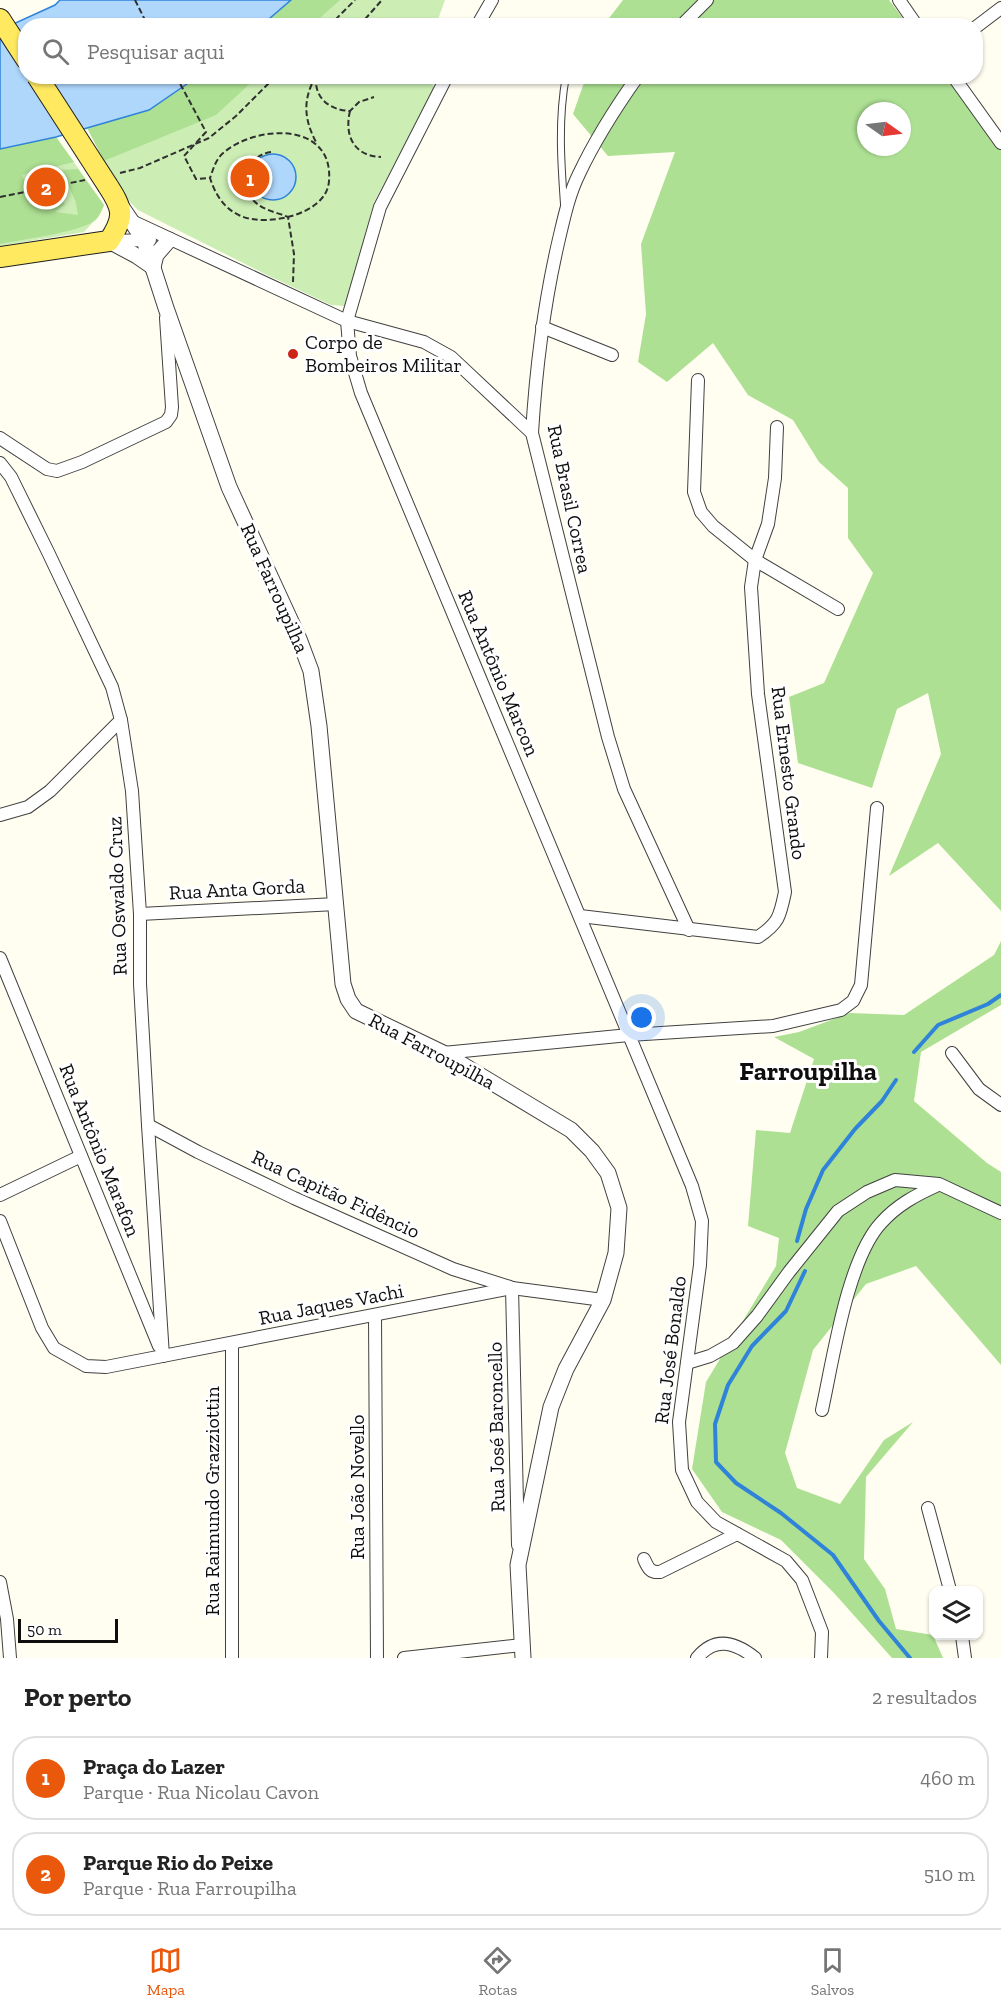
<!DOCTYPE html>
<html lang="pt">
<head>
<meta charset="utf-8">
<style>
  body { margin:0; font-family:"Zilla Slab",serif; background:#f6f6f6; color:#222 }
  .controls { position:absolute; right:18px; bottom:18px; display:grid; overflow:hidden; border-radius:12px; box-shadow:0 2px 4px #0004 }
  .controls button { width:54px; height:54px; display:grid; place-items:center; padding:0; border:0; border-bottom:2px solid #e0e0e0; background:#fff; color:#222; font:30px sans-serif }
  .compass { position:absolute; left:857px; top:102px; width:54px; height:54px; border-radius:50%; background:#fff; box-shadow:0 2px 4px #0004; rotate:104deg }
  .scale { position:absolute; left:18px; bottom:15px; width:100px; box-sizing:border-box; padding-left:6px; border:3px solid #0e0e0e; border-top:0; font-size:16px; line-height:21px; white-space:nowrap; color:#0e0e0e; -webkit-text-stroke:4px #fff; paint-order:stroke }
  .you { position:absolute; left:642px; top:1018px; width:21px; height:21px; margin:-15px; border:4px solid #fff; border-radius:50%; background:#1a73e8; box-shadow:0 0 0 9px #1a73e833 }
  .badge { display:grid; place-items:center; width:39px; height:39px; border-radius:50%; background:#ea580c; color:#fff; font-size:20px; font-weight:700 }
  .pin { position:absolute; translate:-50% -50%; border:3px solid #fff; box-shadow:0 2px 6px #0006 }
  .list { margin:0; padding:0; list-style:none }
  h2 { display:flex; justify-content:space-between; align-items:center; height:78px; margin:0; padding:0 24px; font-size:26px }
  h2 small { font-size:20px; font-weight:400; color:#767676 }
  .list li { display:grid; grid-template-columns:39px 1fr auto; gap:18px; align-items:center; box-sizing:border-box; height:84px; margin:0 12px 12px; padding:0 12px; border:2px solid #e0e0e0; border-radius:24px }
  .list b { display:block; font-size:22px; white-space:nowrap }
  .list p { margin:0; font-size:20px; white-space:nowrap; color:#767676 }
  .list em { font-size:20px; font-style:normal; color:#767676 }
  .icon { flex:none; width:33px; height:33px; fill:none; stroke:currentColor; stroke-width:2; stroke-linecap:round; stroke-linejoin:round }
  .map { position:relative; flex:none; width:1001px; height:1658px; overflow:hidden }
  .search { position:absolute; background:#fff; box-shadow:0 2px 4px #0004; left:18px; right:18px; top:18px; height:66px; display:flex; align-items:center; gap:15px; box-sizing:border-box; padding:0 21px; border-radius:24px; color:#767676; font-size:22px }
  .sheet { height:270px; background:#fff }
  nav { display:flex; justify-content:space-around; align-items:center; box-sizing:border-box; height:84px; border-top:2px solid #e0e0e0; background:#fff; font-size:16px; color:#767676 }
  nav a { display:grid; justify-items:center; gap:3px }
  nav .on { color:#ea580c }
  .map>svg:first-child { display:block }
</style>
</head>
<body>
<div class="map">
<svg width="1001" height="1658" viewBox="0 0 1001 1658">
  <rect width="100%" height="100%" fill="#fffef0"/>
  <g fill="#cceeb5">
    <path d="M314 0H445L436 25 289 26Z"/>
    <path d="M236 77H430L434 89 374 202 345 306 331 305 265 274 138 210 124 196 104 161 193 122Z"/>
    <path d="M56 137 104 205 94 221 84 232 0 246V149Z"/>
  </g>
  <g fill="#ade093" fill-rule="evenodd">
    <path d="M291 0H340L312 25 262 26Z"/>
    <path d="M623 0H889L908 25 603 26Z"/>
    <path d="M197 77H257L216 115 104 161 87 128 149 110Z"/>
    <path d="M586 77H947L1001 149V911L938 843 889 876 941 754 928 693 897 709 872 788 798 763 789 697 824 683 873 573 848 538V488L819 462 793 420 748 395 713 343 667 382 638 362 646 314 641 244 675 152 608 156 573 114ZM866 111H902V147H866Z"/>
    <path d="M56 137 74 162 22 175 26 185 45 183 65 204 55 212 78 215 76 203 62 170 78 169 104 205C102 210 99 218 94 221 80 232 20 240 0 244V149Z"/>
    <path d="M1001 941V1005L921 1052 914 1101 987 1163 1001 1172V1365L916 1266 866 1284 813 1350 785 1453 797 1488 840 1504 884 1440 913 1422 866 1477 864 1559 885 1589 896 1629 933 1635 943 1658H892L834 1593 781 1540 722 1512 692 1469 706 1382 776 1266 779 1238 748 1226 756 1130 790 1133 814 1059 774 1037 799 1032 850 1013 904 1015 994 955Z"/>
  </g>
  <g fill="#afd7fc" stroke="#2f83d9" stroke-width="1.5">
    <path d="M60 0H291L262 25 26 26V76L197 77 149 110 56 137 0 149V30L55 5Z"/>
    <circle cx="273" cy="177" r="23"/>
  </g>
  <g fill="none" stroke-linecap="round" stroke-linejoin="round">
    <g stroke="#2f83d9" stroke-width="4">
      <path d="M914 1052 938 1025 988 1004 1001 995"/>
      <path d="M797 1241 806 1209 823 1170 855 1129 882 1101 896 1080"/>
      <path d="M805 1271 786 1311 752 1346 728 1385 715 1424 716 1462 736 1483 781 1513 833 1555 879 1621 910 1658"/>
    </g>
    <defs>
      <g id="service">
        <path d="M575 26 576 25"/>
        <path d="M564 204C561 162 558 119 566 76"/>
      </g>
      <g id="minor">
        <path d="M899 0 917 26"/>
        <path d="M477 26 492 0"/>
        <path d="M681 26 707 0"/>
        <path d="M976 27 1001 8"/>
        <path d="M447 76 380 207 347 321 350 356 361 393 692 1186 702 1221 700 1265 679 1422 682 1470 697 1502 716 1522 786 1561 802 1580 822 1632 821 1658"/>
        <path d="M638 76C616 107 595 140 579 174 569 194 564 218 559 239 544 303 536 368 532 433L608 737 624 789 689 930"/>
        <path d="M953 76 1001 143"/>
        <path d="M134 222 347 321 424 342 451 357 532 433"/>
        <path d="M110 241 150 240"/>
        <path d="M542 327 612 355"/>
        <path d="M698 380 694 492 701 512 713 526 755 560 838 609"/>
        <path d="M0 438 47 469 57 471 82 462 166 422 171 415 172 407 166 318"/>
        <path d="M0 463 11 477 48 552 112 687 121 720 132 791 140 914V984L148 1125 163 1356"/>
        <path d="M0 815 28 807 50 791 121 720"/>
        <path d="M140 914 336 904"/>
        <path d="M580 916 758 937C779 923 780 916 785 892L758 694 751 587 755 560 768 524 775 478 777 427"/>
        <path d="M0 958 159 1346"/>
        <path d="M443 1053 629 1035 773 1026 841 1010 853 1001 861 985 877 808"/>
        <path d="M952 1053 979 1089 1001 1105"/>
        <path d="M148 1125 198 1152 294 1198 453 1269 510 1287"/>
        <path d="M0 1195 81 1156"/>
        <path d="M0 1221 42 1328 54 1348 86 1366 106 1367 512 1288 603 1300"/>
        <path d="M512 1288 518 1545"/>
        <path d="M375 1315 377 1658"/>
        <path d="M687 1363 710 1356 733 1343 757 1316 789 1272 838 1211 867 1192 895 1180 939 1184 1001 1213"/>
        <path d="M822 1410C833 1360 847 1260 881 1223 897 1205 916 1195 938 1185"/>
        <path d="M928 1508 950 1590"/>
        <path d="M644 1559C648 1568 650 1573 660 1572L737 1534"/>
        <path d="M0 1582 7 1619 10 1658"/>
        <path d="M962 1636 965 1658"/>
        <path d="M232 1658V1344"/>
        <path d="M404 1658 522 1645"/>
        <path d="M697 1658C715 1636 735 1642 755 1658"/>
      </g>
      <g id="tertiary">
        <path d="M121 206 144 240 166 308 229 487 299 639 311 671 319 726 343 984 348 999 356 1011 443 1053 571 1130 592 1151 608 1173 619 1208 616 1253 603 1300 566 1369 551 1407 518 1565 523 1658"/>
        <path d="M109 241 137 256 153 267"/>
        <path d="M153 267 156 255 169 240"/>
      </g>
      <g id="primary">
        <path d="M0 19 26 59"/>
        <path d="M0 257 109 241C125 217 123 209 108 186"/>
      </g>
    </defs>
    <use href="#service" stroke="#414141" stroke-width="8"/>
    <use href="#minor" stroke="#414141" stroke-width="14"/>
    <use href="#tertiary" stroke="#414141" stroke-width="17"/>
    <use href="#primary" stroke="#1f1f1f" stroke-width="22"/>
    <g stroke="#303030" stroke-width="2" stroke-dasharray="6 3" stroke-linecap="butt">
      <path d="M135 0 148 26"/>
      <path d="M329 26 355 0"/>
      <path d="M359 26 382 0"/>
      <path d="M176 76 206 132 184 156 196 179 210 178C215 194 224 209 241 216 266 227 327 215 329 181 334 121 255 124 222 154 215 161 213 170 210 178"/>
      <path d="M316 76C314 98 329 110 350 111L359 102 374 97"/>
      <path d="M316 76C302 100 304 120 317 144"/>
      <path d="M350 111C344 136 354 156 381 157"/>
      <path d="M271 152C248 155 237 183 253 200 262 210 276 212 288 217L294 254 293 282"/>
      <path d="M120 173 140 168 209 138 236 116 276 76"/>
      <path d="M0 197 85 180"/>
    </g>
    <use href="#service" stroke="#fff" stroke-width="6"/>
    <use href="#minor" stroke="#fff" stroke-width="12"/>
    <use href="#tertiary" stroke="#fff" stroke-width="15"/>
    <use href="#primary" stroke="#ffe960" stroke-width="20"/>
    <defs>
      <path id="primary-bridge" d="M37 76 108 186"/>
    </defs>
    <use href="#primary-bridge" stroke="#1f1f1f" stroke-width="22" stroke-linecap="butt"/>
    <use href="#primary-bridge" stroke="#ffe960" stroke-width="20"/>
  </g>
  <circle fill="#cb2419" stroke="#fff" stroke-width="2" cx="293" cy="354" r="6"/>
  <g text-anchor="middle" stroke-width="6" stroke-linejoin="round" paint-order="stroke">
    <g font-size="20" fill="#0e0e0e" stroke="#fff" text-anchor="start">
      <text x="305" y="349">Corpo de<tspan x="305" dy="23">Bombeiros Militar</tspan></text>
    </g>
    <g font-size="20" fill="#0e0e0e" stroke="#fff">
      <text transform="translate(570 499) rotate(78)" y="7">Rua Brasil Correa</text>
      <text transform="translate(275 588) rotate(66)" y="7">Rua Farroupilha</text>
      <text transform="translate(499 673) rotate(67)" y="7">Rua Antônio Marcon</text>
      <text transform="translate(789 773) rotate(83)" y="7">Rua Ernesto Grando</text>
      <text transform="translate(237 889) rotate(-3)" y="7">Rua Anta Gorda</text>
      <text transform="translate(117 896) rotate(-92)" y="7">Rua Oswaldo Cruz</text>
      <text transform="translate(432 1051) rotate(28)" y="7">Rua Farroupilha</text>
      <text transform="translate(100 1150) rotate(68)" y="7">Rua Antônio Marafon</text>
      <text transform="translate(336 1194) rotate(25)" y="7">Rua Capitão Fidêncio</text>
      <text transform="translate(331 1304) rotate(-11)" y="7">Rua Jaques Vachi</text>
      <text transform="translate(670 1350) rotate(-83)" y="7">Rua José Bonaldo</text>
      <text transform="translate(496 1427) rotate(-91)" y="7">Rua José Baroncello</text>
      <text transform="translate(357 1487) rotate(-90)" y="7">Rua João Novello</text>
      <text transform="translate(212 1501) rotate(-90)" y="7">Rua Raimundo Grazziottin</text>
    </g>
    <g font-size="26" font-weight="bold" fill="#0e0e0e" stroke="#fff">
      <text x="808" y="1080">Farroupilha</text>
    </g>
  </g>
</svg>
<div class="controls">
<button><svg class="icon" aria-label="layers" viewBox="0 0 24 24"><path d="M12 4l9 5-9 5-9-5zM3 14l9 5 9-5"/></svg></button>
</div>
<svg class="compass" viewBox="-18 -18 36 36"><path d="M0-13l5 13h-10z" fill="#e53935"/><path d="M0 13l5-13h-10z" fill="#767676"/></svg>
<div class="scale">50 m</div>
<div class="you"></div>
<div class="pin badge" style="left:250px;top:178px">1</div>
<div class="pin badge" style="left:46px;top:187px">2</div>
<div class="search"><svg class="icon" aria-label="search" viewBox="0 0 24 24"><circle cx="10" cy="10" r="6"/><path d="M15 15l6 6"/></svg>Pesquisar aqui</div>
</div>
<section class="sheet">
<h2>Por perto<small>2 resultados</small></h2>
<ul class="list">
<li><span class="badge">1</span><div><b>Praça do Lazer</b><p>Parque · Rua Nicolau Cavon</p></div><em>460 m</em></li>
<li><span class="badge">2</span><div><b>Parque Rio do Peixe</b><p>Parque · Rua Farroupilha</p></div><em>510 m</em></li>
</ul>
</section>
<nav>
<a class="on"><svg class="icon" aria-label="map" viewBox="0 0 24 24"><path d="M3 6l6-2 6 2 6-2v14l-6 2-6-2-6 2zM9 4v14M15 6v14"/></svg>Mapa</a>
<a><svg class="icon" aria-label="directions" viewBox="0 0 24 24"><path d="M12 3l9 9-9 9-9-9zM9 14v-3h6M13 9l2 2-2 2"/></svg>Rotas</a>
<a><svg class="icon" aria-label="saved" viewBox="0 0 24 24"><path d="M7 4h10v16l-5-4-5 4z"/></svg>Salvos</a>
</nav>
</body>
</html>
